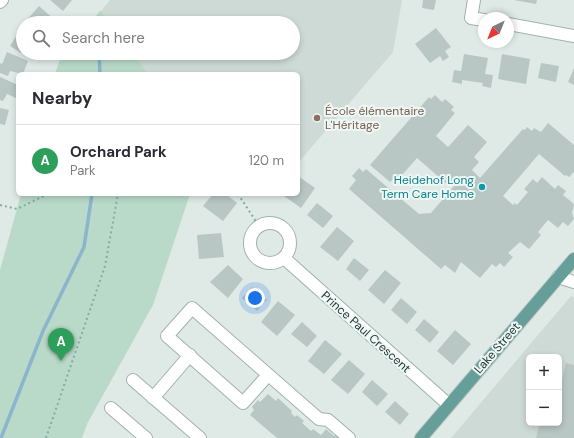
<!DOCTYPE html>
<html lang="en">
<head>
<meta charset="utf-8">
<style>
  body { margin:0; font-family:"DM Sans",sans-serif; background:#f2f2f3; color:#2b2b33 }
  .controls { position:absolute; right:12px; bottom:12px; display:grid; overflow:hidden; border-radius:6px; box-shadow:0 2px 6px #0003 }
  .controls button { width:36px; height:36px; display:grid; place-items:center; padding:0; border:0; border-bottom:1px solid #e1e1e2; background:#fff; color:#2b2b33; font:20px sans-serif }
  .compass { position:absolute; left:478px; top:12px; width:36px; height:36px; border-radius:50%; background:#fff; box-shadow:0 2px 6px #0003; rotate:223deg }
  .you { position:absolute; left:255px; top:298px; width:14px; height:14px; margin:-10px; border:3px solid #fff; border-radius:50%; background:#1a73e8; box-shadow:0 0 0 6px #1a73e833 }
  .badge { display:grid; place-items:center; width:26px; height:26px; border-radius:50%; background:#825c45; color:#fff; font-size:13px; font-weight:700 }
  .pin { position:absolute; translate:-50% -33px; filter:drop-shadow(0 1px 2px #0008) }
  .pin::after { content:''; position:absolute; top:21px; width:14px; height:12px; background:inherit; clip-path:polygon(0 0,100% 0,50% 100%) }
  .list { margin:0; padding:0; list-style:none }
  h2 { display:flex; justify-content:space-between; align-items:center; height:52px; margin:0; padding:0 16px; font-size:17px }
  h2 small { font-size:13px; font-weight:400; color:#7c7c81 }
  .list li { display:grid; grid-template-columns:26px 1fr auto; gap:12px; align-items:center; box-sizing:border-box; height:72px; padding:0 16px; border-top:1px solid #e1e1e2 }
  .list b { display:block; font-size:15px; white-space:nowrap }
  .list p { margin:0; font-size:13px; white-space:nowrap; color:#7c7c81 }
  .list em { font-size:13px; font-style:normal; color:#7c7c81 }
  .icon { flex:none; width:22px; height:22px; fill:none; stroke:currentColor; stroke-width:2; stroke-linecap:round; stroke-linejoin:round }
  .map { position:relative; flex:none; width:574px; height:438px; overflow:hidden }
  .search { position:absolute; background:#fff; box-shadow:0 2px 6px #0003; left:16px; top:16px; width:284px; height:44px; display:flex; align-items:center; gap:10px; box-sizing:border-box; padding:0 14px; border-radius:22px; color:#7c7c81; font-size:15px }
  .panel { position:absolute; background:#fff; box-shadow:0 2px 6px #0003; left:16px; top:72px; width:284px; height:124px; border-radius:6px }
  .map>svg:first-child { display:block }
</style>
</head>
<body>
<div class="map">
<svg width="574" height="438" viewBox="0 0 574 438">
  <rect width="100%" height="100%" fill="#dfeae7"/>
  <g fill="#cedad6" fill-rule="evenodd">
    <path d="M110 0H402L393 52 299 162 298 74H148L133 53H293V23H110L101 11Z"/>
    <path d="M571 296 574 297V438H451ZM529 357H559V423H529Z"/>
  </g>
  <g fill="#b9dac8">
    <path d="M101 11 110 23H90L100 11Z"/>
    <path d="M65 53H133L148 74H55L60 59Z"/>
    <path d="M21 194H190L153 305 87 424 82 438H0V270Z"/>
  </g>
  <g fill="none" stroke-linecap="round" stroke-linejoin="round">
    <g stroke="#89b6cd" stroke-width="3.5">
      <path d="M99 53 100 74"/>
      <path d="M1 438 43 331 84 247 92 194"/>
    </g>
  </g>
  <g fill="#b8c7c4">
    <path d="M50 0H72L63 11Z"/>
    <path d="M423 0H436L434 10 422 8Z"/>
    <path d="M514 0H537L536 4Z"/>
    <path d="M39 6 56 21 54 23H28L26 21Z"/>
    <path d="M436 28 451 47 445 51 449 57 443 61 440 56 430 63 415 44Z"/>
    <path d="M20 30 23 31V51L21 53 10 46Z"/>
    <path d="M7 52 28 61 23 74 10 71 8 76 0 73V63L2 64Z"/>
    <path d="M464 54 488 58 485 74 493 75 491 88 482 86 483 83 462 80V84L452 82 454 70 461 71Z"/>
    <path d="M502 54 530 59 526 84 498 79Z"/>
    <path d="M541 63 559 66 556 82 538 78Z"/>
    <path d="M574 68V85L568 82Z"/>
    <path d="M0 77 18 85 16 98 7 94 3 101 0 100Z"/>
    <path d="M435 95 442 102 445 99 454 107 451 110 455 113 436 136 448 147 468 125 487 142 474 157 479 162 472 170 480 178 523 129 525 130 527 127 532 131 534 128 541 132 548 123 574 145V172L569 177 566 175 565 176 539 154 503 196 513 205 515 203 517 205 528 192 524 189 533 179 537 183 542 177 555 189 558 185 566 191 563 195 574 204 572 213 574 219 568 226 563 222 558 228 548 220 538 232 541 235 529 249 520 242 508 253 513 257 504 267 500 263 496 267 492 264 480 278 461 262 455 273 445 265 441 269 349 189 356 180 352 176 359 168 363 172 366 169 419 214 431 213 454 186 450 182 448 185 417 158 396 182 393 179 390 182 370 165 429 97 431 99Z"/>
    <path d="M0 108 9 110 5 125 0 124Z"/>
    <path d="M298 176 315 188 301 208 281 194H298Z"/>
    <path d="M213 194H226L237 203 223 221 203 206Z"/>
    <path d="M317 203 333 216 323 228 307 215Z"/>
    <path d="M337 227 354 241 338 261 320 247Z"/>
    <path d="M221 233 224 257 199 259 197 235Z"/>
    <path d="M354 258 369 270 360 281 346 269Z"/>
    <path d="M228 265 243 279 228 298 210 282Z"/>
    <path d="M385 270 401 283 384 304 368 290Z"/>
    <path d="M252 287 267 300 257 311 242 298Z"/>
    <path d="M401 298 417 312 407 324 391 310Z"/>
    <path d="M278 301 295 315 277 336 261 322Z"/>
    <path d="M424 319 439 332 430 343 415 330Z"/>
    <path d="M302 322 317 336 307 347 291 334Z"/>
    <path d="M455 330 471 344 453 365 437 351Z"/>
    <path d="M325 340 342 354 324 374 308 361Z"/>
    <path d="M349 360 365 374 348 394 331 380Z"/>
    <path d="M566 363 574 365V438H536L540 423H559V383L561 384Z"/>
    <path d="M372 380 388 394 377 406 362 392Z"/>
    <path d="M268 394 276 401 278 398 292 411 291 413 295 417 297 415 304 421 302 423 311 431 313 429 321 435 326 429 334 436 336 434 340 438H277L250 415 254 410 252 407 258 400 260 402Z"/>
    <path d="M395 401 409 414 400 425 385 412Z"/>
  </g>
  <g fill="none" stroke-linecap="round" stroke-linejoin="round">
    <defs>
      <g id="minor">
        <path d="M474 0 471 18 484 20"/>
        <path d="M0 2 2 0"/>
        <path d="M508 24 574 36"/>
        <circle cx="270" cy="243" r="20"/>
        <path d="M284 258 449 405"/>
        <path d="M558 277 574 282"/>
        <path d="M268 375 243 403 167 336 192 308 319 419 328 420 349 438"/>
        <path d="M133 380 200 438"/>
        <path d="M153 398 190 355"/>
        <path d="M111 408 146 438"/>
      </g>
      <path id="major" d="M421 438 574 259"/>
    </defs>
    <use href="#minor" stroke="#a2b1af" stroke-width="14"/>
    <use href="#major" stroke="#bcc4c3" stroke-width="14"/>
    <g stroke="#81aca7" stroke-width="2" stroke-dasharray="2 3" stroke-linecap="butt">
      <path d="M238 194 259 226"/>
      <path d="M0 205 17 209 48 194"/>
      <path d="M46 438 105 266 118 194"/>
    </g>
    <use href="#minor" stroke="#fff" stroke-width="12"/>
    <use href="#major" stroke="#669e99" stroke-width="12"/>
  </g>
  <circle fill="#8d6e63" stroke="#eff7f4" stroke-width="1.5" cx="317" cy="118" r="4"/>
  <circle fill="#0f9aa8" stroke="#eff7f4" stroke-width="1.5" cx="482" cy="187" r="4"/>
  <g text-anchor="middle" stroke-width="4" stroke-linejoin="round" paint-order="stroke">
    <g font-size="12" fill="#785e54" stroke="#eff7f4" text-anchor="start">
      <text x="325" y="115">École élémentaire<tspan x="325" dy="14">L'Héritage</tspan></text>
    </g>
    <g font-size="12" fill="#0d838f" stroke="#eff7f4" text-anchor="end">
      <text x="474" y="184">Heidehof Long<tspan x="474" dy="14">Term Care Home</tspan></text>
    </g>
    <g font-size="12" fill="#213937" stroke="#eff7f4">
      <text transform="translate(366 332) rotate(42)" y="4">Prince Paul Crescent</text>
      <text transform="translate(497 348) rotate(-49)" y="4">Lake Street</text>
    </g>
  </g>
</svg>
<div class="controls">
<button>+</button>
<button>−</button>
</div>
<svg class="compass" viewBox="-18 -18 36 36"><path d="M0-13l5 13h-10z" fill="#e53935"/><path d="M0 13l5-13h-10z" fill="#7c7c81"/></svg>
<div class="you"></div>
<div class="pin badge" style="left:61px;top:361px;background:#2e9e5b">A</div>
<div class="search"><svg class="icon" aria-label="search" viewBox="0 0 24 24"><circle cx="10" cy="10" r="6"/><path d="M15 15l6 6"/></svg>Search here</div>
<section class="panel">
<h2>Nearby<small></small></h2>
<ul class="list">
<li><span class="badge" style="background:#2e9e5b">A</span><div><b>Orchard Park</b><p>Park</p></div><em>120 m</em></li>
</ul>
</section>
</div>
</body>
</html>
